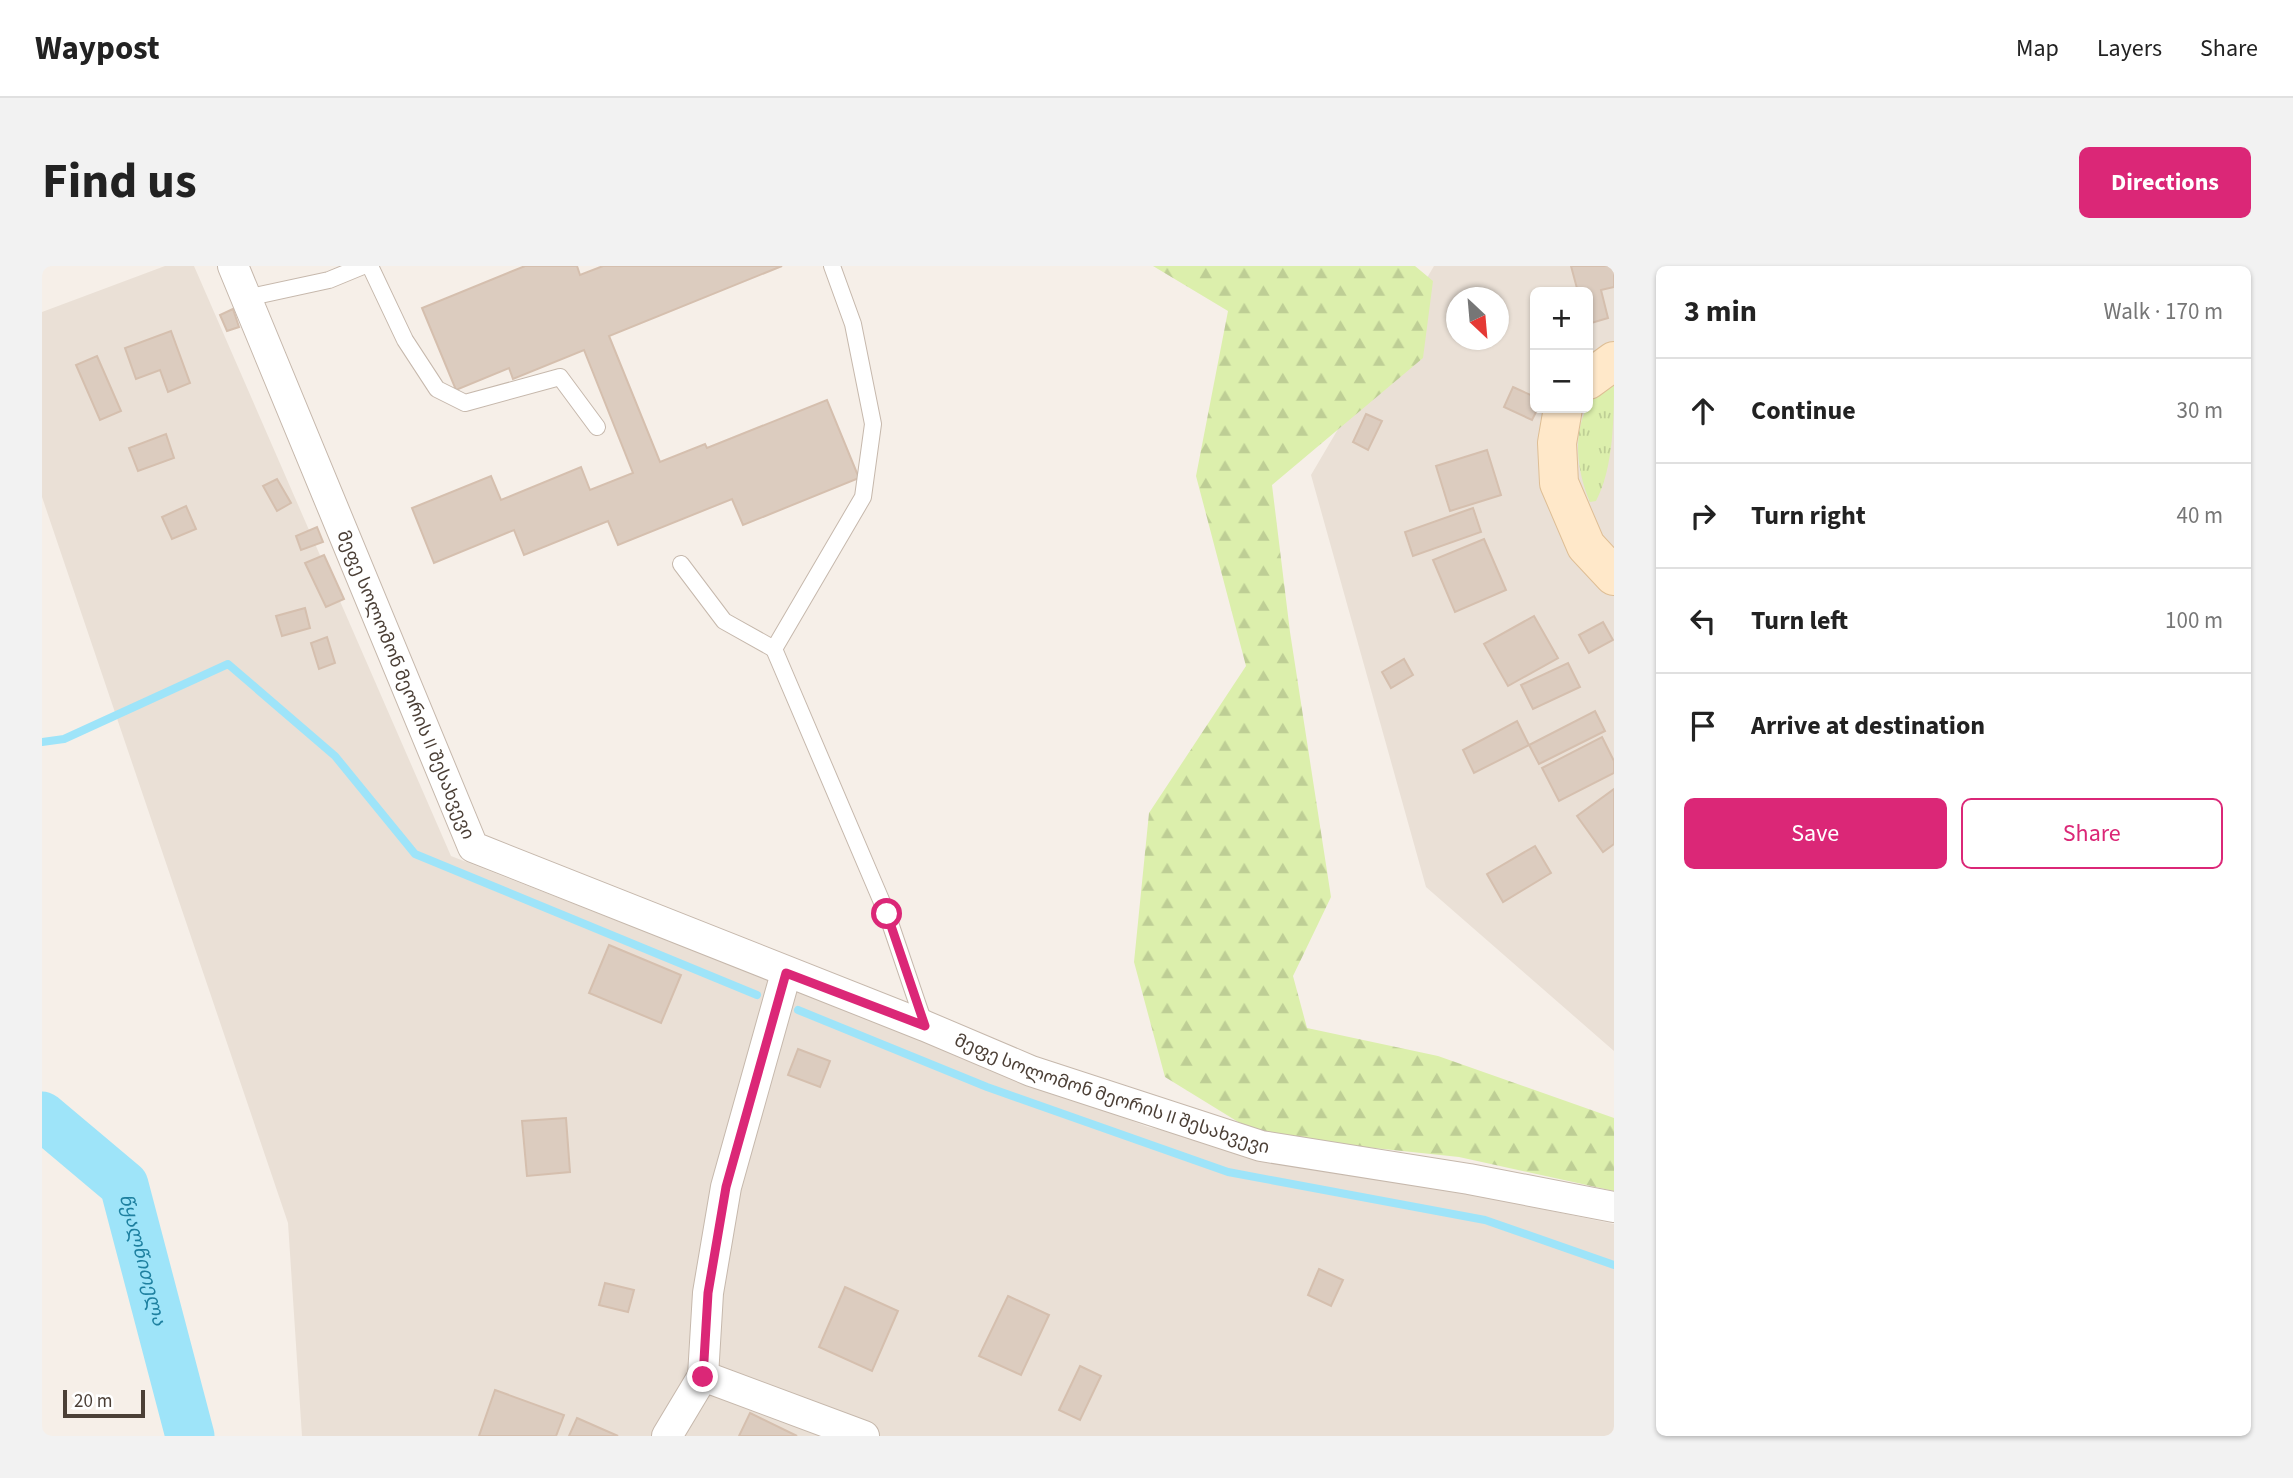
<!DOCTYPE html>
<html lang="en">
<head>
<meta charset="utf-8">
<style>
  body { margin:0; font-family:"Source Sans 3","Noto Sans Georgian",sans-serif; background:#f2f2f2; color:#222 }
  .controls { position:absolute; right:21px; top:21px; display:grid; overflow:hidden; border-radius:10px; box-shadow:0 2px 5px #0004 }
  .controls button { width:63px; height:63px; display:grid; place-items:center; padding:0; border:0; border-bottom:2px solid #e0e0e0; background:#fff; color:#222; font:35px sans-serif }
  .compass { position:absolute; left:1404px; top:21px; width:63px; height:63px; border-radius:50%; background:#fff; box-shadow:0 2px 5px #0004; rotate:154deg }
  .scale { position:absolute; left:21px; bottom:18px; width:82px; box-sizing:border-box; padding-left:7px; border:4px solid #4b3f36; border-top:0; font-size:19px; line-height:24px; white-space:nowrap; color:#4b3f36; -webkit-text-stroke:5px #fff; paint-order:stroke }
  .stop { position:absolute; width:21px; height:21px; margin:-16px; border:5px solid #db2777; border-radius:50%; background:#fff }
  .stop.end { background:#db2777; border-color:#fff; box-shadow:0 2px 7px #0008 }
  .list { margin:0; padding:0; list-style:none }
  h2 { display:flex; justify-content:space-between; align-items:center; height:91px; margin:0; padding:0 28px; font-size:30px }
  h2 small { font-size:23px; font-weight:400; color:#767676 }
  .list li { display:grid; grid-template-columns:46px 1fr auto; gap:21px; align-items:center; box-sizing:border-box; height:105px; padding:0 28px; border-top:2px solid #e0e0e0 }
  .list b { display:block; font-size:26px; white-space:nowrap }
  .list em { font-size:23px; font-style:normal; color:#767676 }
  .actions { display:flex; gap:14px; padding:21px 28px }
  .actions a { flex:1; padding:16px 0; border:2px solid #db2777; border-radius:10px; text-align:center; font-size:24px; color:#db2777 }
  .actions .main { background:#db2777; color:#fff }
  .icon { flex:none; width:38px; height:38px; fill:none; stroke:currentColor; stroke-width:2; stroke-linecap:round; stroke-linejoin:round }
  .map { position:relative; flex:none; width:1572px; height:1170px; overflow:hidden; border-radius:10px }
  header { display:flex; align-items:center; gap:42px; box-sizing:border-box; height:98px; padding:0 35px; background:#fff; border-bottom:2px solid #e0e0e0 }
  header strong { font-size:33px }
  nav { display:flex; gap:38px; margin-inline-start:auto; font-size:24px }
  .intro { display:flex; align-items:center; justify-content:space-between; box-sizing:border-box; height:168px; padding:0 42px }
  h1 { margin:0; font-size:49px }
  .button { padding:18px 32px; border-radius:10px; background:#db2777; color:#fff; font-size:24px; font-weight:700 }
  main { display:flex; gap:42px; padding:0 42px }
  aside { flex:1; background:#fff; border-radius:10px; box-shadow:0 2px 5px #0004 }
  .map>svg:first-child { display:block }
</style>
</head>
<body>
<header>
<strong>Waypost</strong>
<nav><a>Map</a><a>Layers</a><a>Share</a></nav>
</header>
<div class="intro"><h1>Find us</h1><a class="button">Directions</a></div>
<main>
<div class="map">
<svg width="1572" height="1170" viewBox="0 0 1572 1170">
  <defs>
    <pattern id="grass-tufts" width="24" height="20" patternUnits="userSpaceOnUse" patternTransform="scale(1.75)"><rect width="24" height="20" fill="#dcefac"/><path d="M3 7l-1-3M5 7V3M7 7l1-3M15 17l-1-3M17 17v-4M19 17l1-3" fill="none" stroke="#bece95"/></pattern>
    <pattern id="forest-firs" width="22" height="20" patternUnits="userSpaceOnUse" patternTransform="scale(1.75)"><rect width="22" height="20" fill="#dcefac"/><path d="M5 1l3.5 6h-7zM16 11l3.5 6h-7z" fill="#bece95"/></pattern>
  </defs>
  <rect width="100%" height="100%" fill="#f6efe8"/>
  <g fill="#eae0d6" fill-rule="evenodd">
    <path d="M123 0H152L409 590 1106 861 1572 958V1170H260L246 957 0 231V46Z"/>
    <path d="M1392 0H1572V785L1384 621 1269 209ZM1493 26H1546V142H1493ZM1414 32H1456V74H1414Z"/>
  </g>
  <path fill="url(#grass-tufts)" d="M1572 111C1572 149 1572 202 1554 235L1548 236C1535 206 1529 164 1549 135 1555 126 1565 118 1572 111Z"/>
  <path fill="url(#forest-firs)" d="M1111 0H1373L1391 15 1381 92 1230 219 1248 366 1289 631 1251 710 1265 762 1396 790 1572 852V925L1417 891 1219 870 1123 811 1092 696 1107 547 1204 400 1154 210 1186 45Z"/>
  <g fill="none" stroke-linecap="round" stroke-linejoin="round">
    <g stroke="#9ee4f9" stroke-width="8">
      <path d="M0 476 22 473 186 398 293 490 373 588 715 729"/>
      <path d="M756 744 945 821 1186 906 1443 954 1572 999"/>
    </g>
    <path stroke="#9ee4f9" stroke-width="49" id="s1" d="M0 850 82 919 148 1170"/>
  </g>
  <g fill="#dcccbf" stroke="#d5bfae" stroke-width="2">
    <path d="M483 0H535L538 9 561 0H740L567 70 618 196 663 178 665 182 785 134 817 212 701 259 690 233 576 279 566 255 482 289 472 264 392 297 370 242 449 210 459 234 539 201 548 224 591 207 542 84 471 113 467 102 414 124 380 42Z"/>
    <path d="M1529 0H1572V21L1559 24 1566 52 1546 58V26H1536Z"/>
    <path d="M191 43 197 61 185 65 178 49Z"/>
    <path d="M129 65 148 117 126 126 118 104 94 113 83 82Z"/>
    <path d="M55 90 79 145 58 154 34 99Z"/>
    <path d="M1471 121 1493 131V142H1496L1490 154 1462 141Z"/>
    <path d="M1324 148 1340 155 1326 184 1311 176Z"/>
    <path d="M124 168 132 192 96 205 87 182Z"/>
    <path d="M1445 184 1459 229 1408 245 1394 200Z"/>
    <path d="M235 213 249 237 235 245 221 220Z"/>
    <path d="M144 240 154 263 130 273 120 251Z"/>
    <path d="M1431 242 1439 266 1371 290 1363 266Z"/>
    <path d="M275 261 281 276 259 284 254 270Z"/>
    <path d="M1442 273 1464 324 1413 346 1391 294Z"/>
    <path d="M282 289 302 333 284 341 263 297Z"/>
    <path d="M263 342 268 362 240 370 234 350Z"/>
    <path d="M1492 350 1516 392 1466 420 1442 378Z"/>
    <path d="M1561 356 1571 374 1547 387 1537 369Z"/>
    <path d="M285 371 293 397 277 403 269 377Z"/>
    <path d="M1362 393 1371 409 1349 422 1340 406Z"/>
    <path d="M1526 397 1538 421 1491 443 1479 419Z"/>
    <path d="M1553 445 1563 465 1497 498 1487 479Z"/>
    <path d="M1475 455 1487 479 1432 507 1421 484Z"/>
    <path d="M1560 471 1572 495V507L1517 535 1500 502Z"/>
    <path d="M1572 523V578L1561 586 1535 550Z"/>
    <path d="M1493 580 1509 607 1461 636 1445 608Z"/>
    <path d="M567 679 639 709 619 757 547 727Z"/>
    <path d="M756 783 788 795 778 821 746 809Z"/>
    <path d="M524 852 528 906 485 910 480 855Z"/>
    <path d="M1277 1003 1301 1014 1289 1040 1266 1029Z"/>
    <path d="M563 1017 592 1024 586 1046 557 1039Z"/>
    <path d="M803 1021 856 1045 830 1105 777 1081Z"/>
    <path d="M966 1030 1007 1049 979 1109 937 1090Z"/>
    <path d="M1038 1100 1059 1110 1038 1154 1017 1144Z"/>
    <path d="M453 1124 522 1149 514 1170H437Z"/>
    <path d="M708 1147 755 1170H697Z"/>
    <path d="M535 1152 576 1170H527Z"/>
  </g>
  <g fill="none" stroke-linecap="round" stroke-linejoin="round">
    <defs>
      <g id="service">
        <path d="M328 0 363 74 395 123 423 137 518 111 555 161"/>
        <path d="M204 32 287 14 321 0"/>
        <path d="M639 298 682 355 732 383 821 231 831 158 811 58 790 0"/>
        <path d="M732 383 845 648 883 760"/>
      </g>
      <g id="minor">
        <path id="s2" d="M191 0 431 581 883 760 989 805 1219 880 1427 913 1572 941"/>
        <path d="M661 1110 822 1170"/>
        <path d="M625 1170 661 1110 666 1027 684 921 744 707"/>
      </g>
      <g id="secondary">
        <path d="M1546 114 1572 95"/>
        <path d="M1521 142 1515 177 1517 217 1544 280 1572 310"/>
      </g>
    </defs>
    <use href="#service" stroke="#c6b8ac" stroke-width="18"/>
    <use href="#minor" stroke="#c6b8ac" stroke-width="32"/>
    <use href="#secondary" stroke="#debe95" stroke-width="40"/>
    <use href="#service" stroke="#fff" stroke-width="16"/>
    <use href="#minor" stroke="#fff" stroke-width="30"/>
    <use href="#secondary" stroke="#ffe8c9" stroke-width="38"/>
  </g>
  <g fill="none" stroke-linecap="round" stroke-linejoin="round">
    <path stroke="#db2777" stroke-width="9" d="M661 1111 666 1027 684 921 744 707 883 760 845 648"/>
  </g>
  <g text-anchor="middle" stroke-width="7" stroke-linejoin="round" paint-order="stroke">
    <g font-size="18" fill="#4b3f36" stroke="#fff">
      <text dy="6" stroke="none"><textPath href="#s2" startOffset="453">მეფე სოლომონ მეორის II შესახვევი</textPath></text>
      <text dy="6" stroke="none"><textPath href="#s2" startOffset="1314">მეფე სოლომონ მეორის II შესახვევი</textPath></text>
    </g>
    <g font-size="19" font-style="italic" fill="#1e80a0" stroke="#fff">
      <text dy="7" stroke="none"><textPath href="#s1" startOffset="184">წყალწითელა</textPath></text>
    </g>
  </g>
</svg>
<div class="controls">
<button>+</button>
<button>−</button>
</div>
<svg class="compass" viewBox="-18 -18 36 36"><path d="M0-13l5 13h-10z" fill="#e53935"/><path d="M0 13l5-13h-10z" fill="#767676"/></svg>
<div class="scale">20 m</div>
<div class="stop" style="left:845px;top:648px"></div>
<div class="stop end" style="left:661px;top:1111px"></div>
</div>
<aside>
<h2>3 min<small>Walk · 170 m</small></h2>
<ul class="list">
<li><svg class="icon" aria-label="ahead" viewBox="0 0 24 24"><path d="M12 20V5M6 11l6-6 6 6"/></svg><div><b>Continue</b></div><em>30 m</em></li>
<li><svg class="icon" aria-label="right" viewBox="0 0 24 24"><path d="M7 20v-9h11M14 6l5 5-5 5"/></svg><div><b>Turn right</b></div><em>40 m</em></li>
<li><svg class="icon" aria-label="left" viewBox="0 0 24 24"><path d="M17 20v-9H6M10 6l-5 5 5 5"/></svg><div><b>Turn left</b></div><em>100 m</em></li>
<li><svg class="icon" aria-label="arrive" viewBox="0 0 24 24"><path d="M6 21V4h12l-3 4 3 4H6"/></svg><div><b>Arrive at destination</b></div></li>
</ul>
<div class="actions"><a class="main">Save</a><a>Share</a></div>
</aside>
</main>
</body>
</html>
